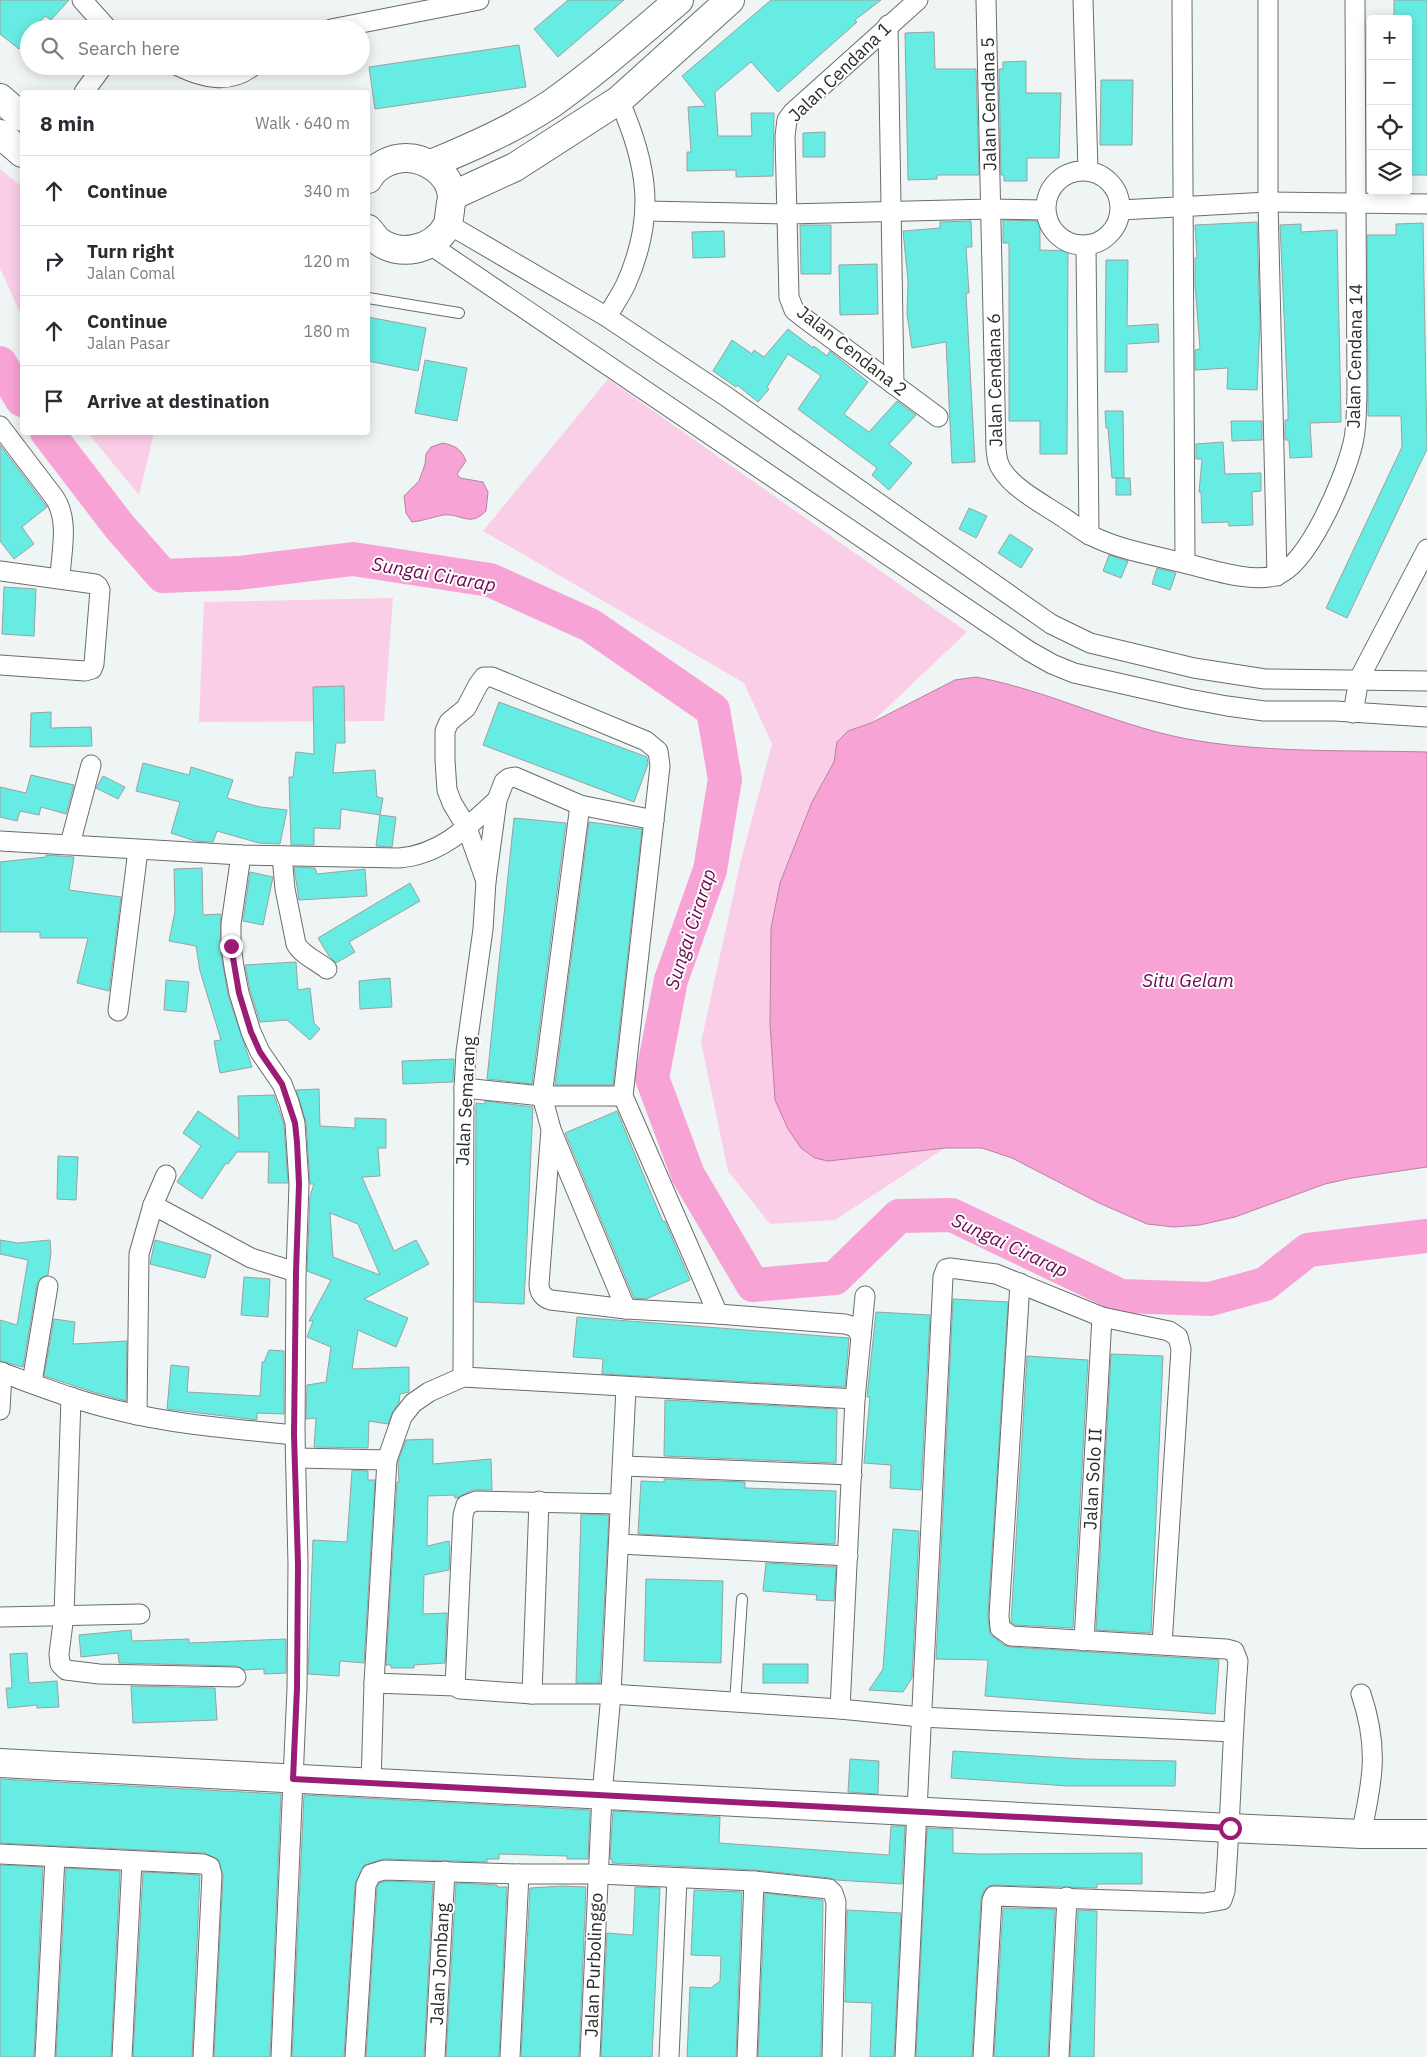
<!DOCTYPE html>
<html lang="en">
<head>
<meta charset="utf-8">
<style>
  body { margin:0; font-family:"IBM Plex Sans",sans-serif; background:#f2f2f3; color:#2b2b33 }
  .controls { position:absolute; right:15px; top:15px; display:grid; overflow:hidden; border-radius:5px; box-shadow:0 2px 12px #0003 }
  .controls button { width:45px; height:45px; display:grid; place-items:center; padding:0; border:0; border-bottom:1px solid #e1e1e2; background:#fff; color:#2b2b33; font:25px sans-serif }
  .stop { position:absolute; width:15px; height:15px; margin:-11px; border:4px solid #9a1c74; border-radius:50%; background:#fff }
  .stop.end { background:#9a1c74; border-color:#fff; box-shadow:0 1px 5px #0008 }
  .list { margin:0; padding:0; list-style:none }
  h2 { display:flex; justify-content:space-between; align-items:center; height:65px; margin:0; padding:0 20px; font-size:21px }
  h2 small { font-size:16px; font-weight:400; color:#7c7c81 }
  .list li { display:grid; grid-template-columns:32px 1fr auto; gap:15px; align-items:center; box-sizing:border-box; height:70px; padding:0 20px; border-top:1px solid #e1e1e2 }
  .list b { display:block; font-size:19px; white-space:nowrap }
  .list p { margin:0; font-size:16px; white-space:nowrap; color:#7c7c81 }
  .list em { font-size:16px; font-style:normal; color:#7c7c81 }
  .icon { flex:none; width:28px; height:28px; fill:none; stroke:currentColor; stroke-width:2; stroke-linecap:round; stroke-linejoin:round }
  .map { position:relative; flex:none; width:1427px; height:2057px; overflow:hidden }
  .search { position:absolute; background:#fff; box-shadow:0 2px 12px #0003; left:20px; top:20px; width:350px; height:55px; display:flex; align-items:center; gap:12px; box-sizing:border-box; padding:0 18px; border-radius:28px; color:#7c7c81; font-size:19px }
  .panel { position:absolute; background:#fff; box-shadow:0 2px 12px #0003; left:20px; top:90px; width:350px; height:345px; border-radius:5px }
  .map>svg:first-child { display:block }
</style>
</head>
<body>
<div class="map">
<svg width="1427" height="2057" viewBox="0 0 1427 2057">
  <rect width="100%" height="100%" fill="#eff5f4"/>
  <g fill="#fbcee7">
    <path d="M0 169 22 187V317L0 268Z"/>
    <path d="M608 379 967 632 871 723 848 731 837 742 834 762 812 802 780 883 771 928 770 1024 775 1100 828 1161 945 1148 835 1220 770 1224 728 1171 701 1042 741 860 772 744 744 683 483 531Z"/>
    <path d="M88 433H154L139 495Z"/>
    <path d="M393 598 384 721 199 722 204 602Z"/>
  </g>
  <g fill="#f8a3d5" stroke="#ba80a3">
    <path d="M443 443C456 446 461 449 466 461L457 474 460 478 483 482 488 492 486 511C469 528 462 513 443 515 433 517 423 521 412 522L406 513 404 496 419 481 425 464 426 454 431 447Z"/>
    <path d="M976 677C1052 691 1122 729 1199 741 1273 753 1352 750 1427 752V1167L1352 1178 1325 1184 1235 1217 1200 1225 1174 1227 1147 1224 1099 1203 1012 1158 982 1148H945L828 1161 815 1158 801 1148 788 1129 775 1100 770 1024 771 928 780 883 812 802 834 762 837 742 848 731 871 723 955 680Z"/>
  </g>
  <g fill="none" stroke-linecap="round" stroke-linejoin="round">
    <g stroke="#f8a3d5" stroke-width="34">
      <path d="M0 363 22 400"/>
      <path d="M47 432 119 526 163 576 239 573 353 559 490 580 590 625 713 710 725 779 710 870 671 980 652 1078 688 1175 753 1285 835 1278 899 1216 952 1215 1121 1296 1210 1299 1265 1284 1308 1250 1427 1236"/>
    </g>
  </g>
  <g fill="#66ece3" stroke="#9ba1a0" fill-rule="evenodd">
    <path d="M0 0H69L51 20 45 16 35 29H29V36L19 49 0 34Z"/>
    <path d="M568 0H624L558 57 534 29Z"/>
    <path d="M771 0H881L855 20 857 22 778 92 751 62 715 92 718 136H752L751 113H774L773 176 736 177V170L687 171V152H691L688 107 706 106 682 76Z"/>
    <path d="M1394 0H1427V175H1408V19H1394Z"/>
    <path d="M934 32 935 69H976L979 175H937V179L908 180 905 33Z"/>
    <path d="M519 45 526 87 375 109 369 67Z"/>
    <path d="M1026 61V93H1061L1059 158H1027V181H1004V175H1001L999 69H1003V62Z"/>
    <path d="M1101 80H1133L1132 145H1100Z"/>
    <path d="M825 132V157H803V133Z"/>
    <path d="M1003 220 1040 221V250L1068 251 1067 454H1040V421H1009V243H1003Z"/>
    <path d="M971 221 972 247H966L969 293H966L975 462 952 463 946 342 912 348 907 314 908 281 903 231 940 228V222Z"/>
    <path d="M1257 222 1260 324 1257 390 1227 389 1228 368 1195 370V350L1200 349 1195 284V258H1197L1195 225Z"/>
    <path d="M1423 223 1427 449 1347 618 1326 608 1402 447 1401 416H1368L1367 235H1396V224Z"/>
    <path d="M1301 224V232L1337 230 1341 417V422L1310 423 1312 457 1290 458 1289 440H1285V420H1288V405L1280 225Z"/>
    <path d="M800 225H831V274H801Z"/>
    <path d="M724 231 725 257 693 258 692 232Z"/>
    <path d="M1106 260H1128L1127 326 1158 324 1159 342 1127 344V372H1105Z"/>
    <path d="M877 264 878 314 840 315 839 265Z"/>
    <path d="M368 317 426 328 418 371 368 361Z"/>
    <path d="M788 329 813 348 814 346 827 356 830 351 868 382 844 414 869 432 897 401 916 415 889 444 912 463 889 490 872 475 877 468 798 409 821 376 817 373 788 354 767 387 769 389 758 402 737 385 736 387 713 371 732 340 752 354 754 350 764 357Z"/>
    <path d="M425 360 467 368 457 421 415 413Z"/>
    <path d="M1105 411H1123L1124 478H1112L1108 428H1106Z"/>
    <path d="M1231 421H1262V440L1232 441Z"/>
    <path d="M1223 442 1225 474 1261 473V491L1252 492 1253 525 1229 526 1228 522 1202 523 1201 492H1199L1202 459H1196V444Z"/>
    <path d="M0 445 47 507 22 527 34 544 14 559 0 541Z"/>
    <path d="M1116 478H1130L1131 495H1116Z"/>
    <path d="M969 508 987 516 976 538 959 529Z"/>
    <path d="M1010 534 1033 549 1021 568 998 553Z"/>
    <path d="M1109 555 1128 561 1121 578 1103 571Z"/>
    <path d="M1157 568 1176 573 1170 590 1152 584Z"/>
    <path d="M4 587 36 589 34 636 2 634Z"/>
    <path d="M344 686 345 743H336L333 773 375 770 377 797 383 798 380 815 341 809 340 829 314 828V845H291L289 777H293L296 752 314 754 313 687Z"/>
    <path d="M499 702 647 757 648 764 634 802 483 745Z"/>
    <path d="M51 712V728L91 727 92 746 30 747 31 713Z"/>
    <path d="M143 763 189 775 191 767 233 780 227 798 260 807 287 810 280 844 259 843 217 831 213 842 195 841 171 833 180 802 136 791Z"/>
    <path d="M31 775 74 785 66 814 41 807 39 815 20 811 17 821 0 817V787L26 793Z"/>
    <path d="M103 776 125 787 118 799 96 788Z"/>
    <path d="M380 815 396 817 392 847 376 846Z"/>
    <path d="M514 818 566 823 532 1084 487 1079Z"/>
    <path d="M589 822 642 829 613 1085H555Z"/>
    <path d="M46 855 74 857 69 890 121 897 109 991 77 983 88 938H40V932H0V862L46 857Z"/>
    <path d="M294 867 315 868 317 874 365 869 367 896 299 900Z"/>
    <path d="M202 868 203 915 221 914 220 947 228 995 252 1067 220 1073 214 1041 221 1040 200 971 196 946 169 941 175 911 174 869Z"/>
    <path d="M250 872 273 877 263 925 243 921Z"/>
    <path d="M410 883 420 901 349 942 355 952 336 963 329 956 318 938Z"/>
    <path d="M296 962 298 990 310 988 314 1023 320 1029 310 1040 287 1020 260 1022 250 990 245 965Z"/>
    <path d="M390 978 392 1007 360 1009 359 981Z"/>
    <path d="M166 980 189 982 186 1012 164 1010Z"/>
    <path d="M454 1059 453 1082 403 1084 402 1061Z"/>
    <path d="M319 1089 320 1126 355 1128V1118L386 1119V1148H378L380 1176 362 1177 394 1251 416 1240 429 1264 364 1299 408 1318 396 1347 358 1330 352 1369 409 1367V1392L400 1394 399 1403 392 1413 388 1424 369 1421 368 1448 314 1447 316 1418 306 1419 307 1385 326 1382 331 1347 307 1337 313 1321H309L331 1280 307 1271 310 1196 314 1184H310L306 1122 296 1090ZM330 1213 358 1224 380 1275 333 1257Z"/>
    <path d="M274 1095 284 1125 288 1183H268L269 1152H237L228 1164 226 1163 202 1199 177 1182 201 1146 183 1133 198 1111 239 1139 238 1096Z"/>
    <path d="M485 1101 533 1107 524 1304 475 1302 476 1103 485 1104Z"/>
    <path d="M617 1111 663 1222 665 1221 690 1280 646 1299 634 1298 565 1133Z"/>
    <path d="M58 1156 78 1157 76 1200 57 1199Z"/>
    <path d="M0 1240 18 1243 50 1240 51 1253 48 1275 40 1279 37 1284 23 1367 0 1361V1320L17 1325 28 1260 0 1254Z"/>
    <path d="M155 1240 211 1255 205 1278 150 1264Z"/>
    <path d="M244 1277 270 1279 268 1317 241 1315Z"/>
    <path d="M953 1299 1008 1302 988 1615 990 1634 1004 1645 1010 1647 1219 1660 1215 1714 985 1696 988 1660 936 1659Z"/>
    <path d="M876 1312 930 1315 921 1490 890 1488 891 1465 864 1463 870 1397H867Z"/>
    <path d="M577 1317 849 1338 845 1387 602 1374 603 1359 573 1357Z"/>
    <path d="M54 1319 75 1322 73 1344 127 1341 126 1401 93 1392 44 1376Z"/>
    <path d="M269 1350 284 1351V1414L257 1413V1420L167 1409 171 1365 189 1367 187 1392 260 1396 262 1362H264Z"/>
    <path d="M1111 1354 1163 1356 1151 1633 1096 1630Z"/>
    <path d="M1027 1356 1088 1360 1073 1628 1015 1625 1011 1622Z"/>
    <path d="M665 1400 837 1409 836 1463 664 1456Z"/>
    <path d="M433 1439V1464L491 1459 492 1490H472L457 1498H455L454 1495 428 1496 427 1546 449 1541 450 1547 449 1570 424 1575 423 1614 447 1613 445 1663 414 1665V1668H391V1665H386L397 1482H399L398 1462 406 1440Z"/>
    <path d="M352 1470 368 1471V1480H375L364 1663 340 1661 339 1676 308 1674 313 1540 347 1542Z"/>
    <path d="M664 1479 745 1482V1488L836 1491 835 1544 638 1534 641 1481 664 1482Z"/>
    <path d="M581 1514 609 1515 600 1683H576Z"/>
    <path d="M893 1529 919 1531 912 1678 903 1692 869 1690 883 1669Z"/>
    <path d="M766 1563 836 1567 834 1601 816 1600 817 1595 763 1591Z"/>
    <path d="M646 1579 723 1581 721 1663 644 1661Z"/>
    <path d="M131 1630 132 1641 189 1639V1643L286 1639V1673L264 1674V1669L244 1670 236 1666 119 1663 118 1653 81 1657 79 1635Z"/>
    <path d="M27 1653 29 1683 57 1681 59 1707 37 1708V1705L8 1708 6 1688H12L10 1654Z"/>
    <rect x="763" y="1664" width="45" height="19"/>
    <path d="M131 1686 215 1688 217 1720 133 1723Z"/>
    <path d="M953 1751 1084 1759 1176 1761 1175 1786H1068L951 1778Z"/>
    <path d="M850 1759 879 1761 878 1794 848 1792Z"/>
    <path d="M0 1779 281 1794 270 2057H214L223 1876 218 1859 204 1853 0 1843Z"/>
    <path d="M304 1795 590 1810 588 1859H567V1856L499 1854V1859H487V1862L384 1859 364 1865 355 1884 344 2057H292Z"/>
    <path d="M613 1811 720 1817 719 1843 889 1855 891 1826H905L902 1884 836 1880 830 1878 755 1870 612 1863V1859H610Z"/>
    <path d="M927 1828 953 1829V1853L979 1854 1142 1853V1884H1097V1888L994 1885 989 1886 984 1891 981 1899 972 2057H916Z"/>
    <path d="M0 1865 43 1867 34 2057H0Z"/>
    <path d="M66 1868 120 1871 111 2057H56Z"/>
    <path d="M143 1872 200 1875 192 2057H133Z"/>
    <path d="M386 1881 433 1883 424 2057H366L377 1888 379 1883Z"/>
    <path d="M456 1883 497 1885V1887H507L499 2057H446Z"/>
    <path d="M562 1886 586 1887 579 2057H521L530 1888Z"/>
    <path d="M635 1887 660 1888 652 2057H601L607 1933 633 1935Z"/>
    <path d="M694 1890 742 1892 736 2057H687L690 1987 711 1988 720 1981 721 1956 691 1955Z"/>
    <path d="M765 1893 823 1900 821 2057H758Z"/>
    <path d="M1003 1908 1055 1909 1048 2057H994Z"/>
    <path d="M847 1910 901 1913 894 2057H870L872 2003 845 2002Z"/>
    <path d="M1078 1910 1097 1911 1094 2057H1070Z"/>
  </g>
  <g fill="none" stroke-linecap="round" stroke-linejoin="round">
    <defs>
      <g id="lane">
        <path d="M368 298 459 313"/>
        <path d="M735 1703 742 1599"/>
      </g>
      <g id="street">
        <path d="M82 0 108 29"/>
        <path d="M918 0 793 112 787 120 785 136 789 297 794 310 804 318 938 417"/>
        <path d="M986 0 996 449C997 457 997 463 1002 470 1014 489 1043 504 1061 516 1071 522 1080 530 1090 535 1119 550 1153 555 1184 563 1209 569 1253 584 1277 575 1308 565 1344 479 1352 447 1357 431 1356 412 1357 395L1355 0"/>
        <path d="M1083 0 1088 170"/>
        <path d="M1182 0 1185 563"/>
        <path d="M1268 0V202L1277 576"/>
        <path d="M888 25 894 385"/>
        <path d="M331 29 479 0"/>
        <path d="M178 66C203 78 229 85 253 66"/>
        <path d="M84 92 103 66"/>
        <circle cx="1083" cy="208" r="37"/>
        <path d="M1121 210 1268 202 1427 204"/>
        <path d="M646 211 788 214 991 209 1045 210"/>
        <path d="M448 224 607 317 724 395 1051 624 1090 643 1194 668 1265 679 1427 681"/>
        <path d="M429 244 1029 651 1052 664 1074 673 1189 699 1227 706 1264 711H1335L1427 717"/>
        <path d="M1086 245 1089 535"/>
        <path d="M607 317C613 306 621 295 626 284 656 217 648 165 619 100"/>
        <path d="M0 426 54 497C70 520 61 552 60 578"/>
        <path d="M0 571 95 584 98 586 100 590 94 664 92 669 85 671 0 665"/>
        <path d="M1353 713 1359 679 1427 549"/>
        <path d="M580 805 542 1096 551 1129 539 1284C539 1292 543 1298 551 1300L626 1309 718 1314 845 1324 855 1327 861 1336"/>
        <path d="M0 841 241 855 399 858C440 855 468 827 497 800"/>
        <path d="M70 844 91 765"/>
        <path d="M241 855 231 924V946L234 967 239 993 251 1032 260 1052 282 1084 289 1102 295 1123 299 1184 296 1272 295 1435 298 1564 297 1688 281 2057"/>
        <path d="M282 856 285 889 296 944C302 955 317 961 327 969"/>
        <path d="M486 881 467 828 452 803 447 790 445 760V731L449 722 466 708 478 685 484 677H492L646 741 658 751 660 766 623 1096 718 1314"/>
        <path d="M118 1011 138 850"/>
        <path d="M464 1088 542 1096H623"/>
        <path d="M552 1132 626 1309"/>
        <path d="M153 1205 251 1258 296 1272"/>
        <path d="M0 1372C39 1386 79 1402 120 1411 177 1425 237 1429 295 1435"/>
        <path d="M463 1377 464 1088 466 1052 483 929 486 881 497 800 504 782 509 778 515 777 580 805 654 820"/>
        <path d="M32 1382 48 1286"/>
        <path d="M71 1397 64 1615 59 1654 60 1664 66 1670 99 1674 236 1677"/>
        <path d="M0 1410 2 1372"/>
        <path d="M137 1415 139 1254 153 1205 166 1175"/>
        <path d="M297 1458 387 1460"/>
        <path d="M624 1466 852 1475"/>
        <path d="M619 1544 848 1556"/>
        <path d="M0 1617 140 1614"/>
        <path d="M1084 1641 1102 1317"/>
        <path d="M374 1683 455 1686 460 1689 532 1694H611L840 1709 921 1717 1233 1732"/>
        <path d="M455 1686 463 1515 466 1505 476 1501 620 1504"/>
        <path d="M532 1694 539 1501"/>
        <path d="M840 1709 855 1399 865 1296"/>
        <path d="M371 1783 374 1683 387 1460 402 1417 413 1403 429 1392 463 1377 855 1399"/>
        <path d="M1361 1834C1373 1780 1379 1747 1361 1694"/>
        <path d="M0 1854 203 1864 210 1867 212 1875 203 2057"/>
        <path d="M45 2057 55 1857"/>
        <path d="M122 2057 132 1861"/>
        <path d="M355 2057 366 1885 371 1874 384 1870 519 1874H598L754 1881 829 1889 833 1893 836 1902 832 2057"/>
        <path d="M435 2057 445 1871"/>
        <path d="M510 2057 519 1874"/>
        <path d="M590 2057 602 1795 611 1694 626 1388"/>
        <path d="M669 2057 677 1878"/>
        <path d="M747 2057 754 1881"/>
        <path d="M905 2057 943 1277 946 1269 950 1268 996 1274 1102 1317 1169 1331 1178 1337 1181 1349 1162 1644"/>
        <path d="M983 2057 992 1900 994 1896 1204 1903 1222 1900 1225 1891C1231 1814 1232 1738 1238 1661L1234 1651 1226 1649 1011 1636 1000 1628 999 1616 1020 1283"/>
        <path d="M1059 2057 1067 1897"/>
      </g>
      <g id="secondary">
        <path d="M0 98 22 117"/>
        <path d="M0 134 22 153"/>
        <path d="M431 164C472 147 513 129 551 104 596 72 637 36 679 0"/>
        <path d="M368 179C375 166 391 158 406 158 426 158 450 173 452 196 452 200 450 206 450 211 449 216 449 222 447 226 434 250 399 258 377 240 374 237 371 232 368 229"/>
        <path d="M452 196 515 167 619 100 730 0"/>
        <path d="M0 1763 1230 1828 1361 1834H1427"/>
      </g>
    </defs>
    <use href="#lane" stroke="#686e6d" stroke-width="12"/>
    <use href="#street" stroke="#686e6d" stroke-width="21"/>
    <use href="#secondary" stroke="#686e6d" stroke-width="30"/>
    <use href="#lane" stroke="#fff" stroke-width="10"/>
    <use href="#street" stroke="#fff" stroke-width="19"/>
    <use href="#secondary" stroke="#fff" stroke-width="28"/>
  </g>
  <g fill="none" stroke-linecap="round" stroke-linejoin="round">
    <path stroke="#9a1c74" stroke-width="6" d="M231 946 239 993 251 1032 260 1052 282 1084 295 1123 297 1142 299 1184 296 1272 294 1435 298 1564 297 1688 293 1779 1230 1828"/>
  </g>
  <g text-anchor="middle" stroke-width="4" stroke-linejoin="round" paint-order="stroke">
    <g font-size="18" fill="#2b2d2d" stroke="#fff">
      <text transform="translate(840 72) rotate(-44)" y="6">Jalan Cendana 1</text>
      <text transform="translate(989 104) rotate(-91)" y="6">Jalan Cendana 5</text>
      <text transform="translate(852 351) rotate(38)" y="6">Jalan Cendana 2</text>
      <text transform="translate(1355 356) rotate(-89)" y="6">Jalan Cendana 14</text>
      <text transform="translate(995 380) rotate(-91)" y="6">Jalan Cendana 6</text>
      <text transform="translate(466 1101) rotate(-87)" y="6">Jalan Semarang</text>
      <text transform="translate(1093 1479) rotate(-87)" y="6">Jalan Solo II</text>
      <text transform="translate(440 1964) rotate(-87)" y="6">Jalan Jombang</text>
      <text transform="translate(594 1965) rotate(-88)" y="6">Jalan Purbolinggo</text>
    </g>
    <g font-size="19" font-style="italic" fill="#6c064f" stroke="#fff">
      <text transform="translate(434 574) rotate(10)" y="7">Sungai Cirarap</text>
      <text transform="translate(690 929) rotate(-72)" y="7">Sungai Cirarap</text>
      <text x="1188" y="987">Situ Gelam</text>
      <text transform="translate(1010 1245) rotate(25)" y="7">Sungai Cirarap</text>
    </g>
  </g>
</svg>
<div class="controls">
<button>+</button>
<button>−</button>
<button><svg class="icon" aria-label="locate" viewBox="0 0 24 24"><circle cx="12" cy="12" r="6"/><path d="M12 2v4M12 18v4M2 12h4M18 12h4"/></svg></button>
<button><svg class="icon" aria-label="layers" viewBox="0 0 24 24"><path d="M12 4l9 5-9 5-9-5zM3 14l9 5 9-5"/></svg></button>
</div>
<div class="stop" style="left:1230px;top:1828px"></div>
<div class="stop end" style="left:231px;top:946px"></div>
<div class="search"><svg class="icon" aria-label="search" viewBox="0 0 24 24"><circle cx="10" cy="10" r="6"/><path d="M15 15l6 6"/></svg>Search here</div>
<section class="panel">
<h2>8 min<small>Walk · 640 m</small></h2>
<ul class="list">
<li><svg class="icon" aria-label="ahead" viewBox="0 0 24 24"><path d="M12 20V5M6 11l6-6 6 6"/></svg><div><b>Continue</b></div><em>340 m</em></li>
<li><svg class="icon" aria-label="right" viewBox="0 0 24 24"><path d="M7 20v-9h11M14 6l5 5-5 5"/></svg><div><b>Turn right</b><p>Jalan Comal</p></div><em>120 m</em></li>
<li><svg class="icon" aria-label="ahead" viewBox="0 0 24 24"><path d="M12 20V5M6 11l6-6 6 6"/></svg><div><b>Continue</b><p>Jalan Pasar</p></div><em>180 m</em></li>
<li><svg class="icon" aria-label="arrive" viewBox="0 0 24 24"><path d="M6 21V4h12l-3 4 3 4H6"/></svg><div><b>Arrive at destination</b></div></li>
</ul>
</section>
</div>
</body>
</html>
